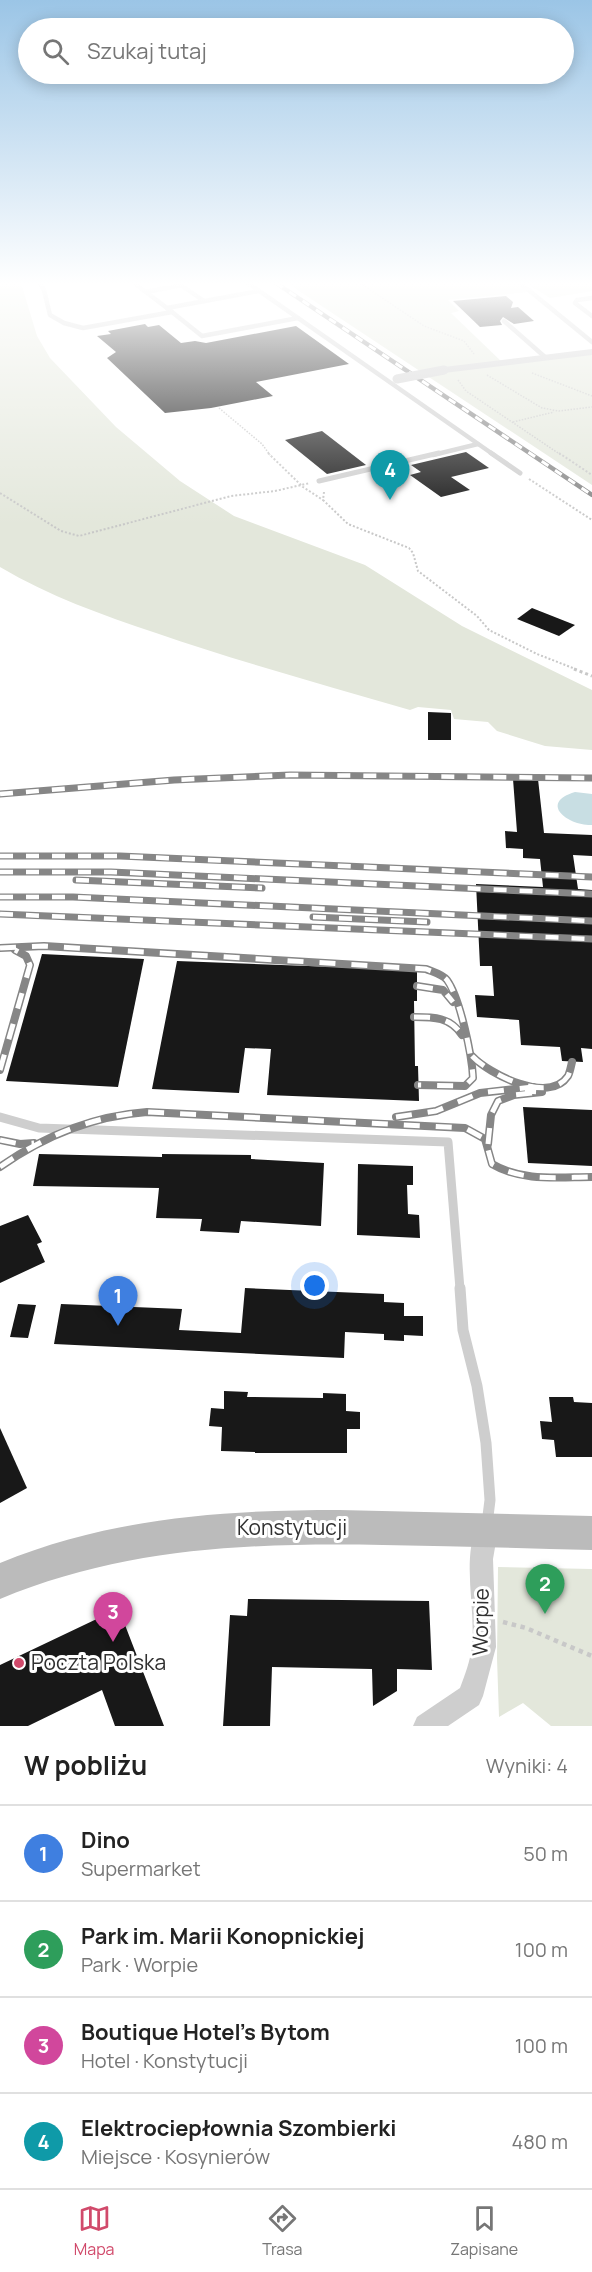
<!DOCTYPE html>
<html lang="pl">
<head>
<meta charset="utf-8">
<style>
  body { margin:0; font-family:Manrope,sans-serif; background:#f2f2f2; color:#222 }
  .you { position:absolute; left:315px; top:1286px; width:21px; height:21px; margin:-15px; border:4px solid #fff; border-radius:50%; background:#1a73e8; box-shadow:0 0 0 9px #1a73e833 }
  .badge { display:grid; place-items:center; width:39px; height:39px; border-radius:50%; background:#d14a6b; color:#fff; font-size:20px; font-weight:700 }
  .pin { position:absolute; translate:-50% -50px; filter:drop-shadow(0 2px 3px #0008) }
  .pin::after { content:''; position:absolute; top:32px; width:21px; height:18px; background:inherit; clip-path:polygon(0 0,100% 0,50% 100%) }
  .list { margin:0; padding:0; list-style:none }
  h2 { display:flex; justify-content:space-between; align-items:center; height:78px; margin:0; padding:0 24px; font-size:26px }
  h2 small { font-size:20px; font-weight:400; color:#767676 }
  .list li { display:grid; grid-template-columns:39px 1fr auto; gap:18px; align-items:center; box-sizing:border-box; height:96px; padding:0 24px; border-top:2px solid #e0e0e0 }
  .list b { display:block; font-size:22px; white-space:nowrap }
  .list p { margin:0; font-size:20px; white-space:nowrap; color:#767676 }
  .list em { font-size:20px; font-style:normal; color:#767676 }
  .icon { flex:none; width:33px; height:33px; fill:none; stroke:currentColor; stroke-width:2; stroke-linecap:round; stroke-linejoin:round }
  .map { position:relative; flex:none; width:592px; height:1726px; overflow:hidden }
  .search { position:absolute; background:#fff; box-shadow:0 3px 15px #0003; left:18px; right:18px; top:18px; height:66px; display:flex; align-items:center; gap:15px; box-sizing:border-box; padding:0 21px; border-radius:33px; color:#767676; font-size:22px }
  .sheet { height:462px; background:#fff }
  nav { display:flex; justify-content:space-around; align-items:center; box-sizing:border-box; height:84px; border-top:2px solid #e0e0e0; background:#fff; font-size:16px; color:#767676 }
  nav a { display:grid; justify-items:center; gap:3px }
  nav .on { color:#d14a6b }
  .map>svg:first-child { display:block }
</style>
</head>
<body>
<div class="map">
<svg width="592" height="1726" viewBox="0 0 592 1726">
  <rect width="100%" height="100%" fill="#fff"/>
  <g fill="#e3e7db">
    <path d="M0 283H21L37 336 50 358 116 427 180 481 234 516 365 565 462 626 592 690V750L545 746 497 731 488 722 454 719 451 710 418 707 410 710C325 685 240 662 156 633 102 615 49 596 0 567Z"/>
    <path d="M287 283H517L527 292 448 300 459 311 451 313 504 364 592 354V485Z"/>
    <path d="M526 283H592V291L550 298Z"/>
    <path d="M498 1567 592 1569V1726H551L523 1703 499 1717 497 1658Z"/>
  </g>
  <path fill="#c8dee3" d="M575 792 592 794V825C568 826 538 803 575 792Z"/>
  <g fill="#181818">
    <path d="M506 296 513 302 511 308 518 307 534 321 514 324 503 317 500 321 502 325 480 327 453 301Z"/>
    <path d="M145 324 148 327 159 325 181 343 195 341 206 343 296 326 349 364 256 382 273 396 211 408 165 413 107 358 116 352 97 336 111 334 108 331Z"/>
    <path d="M322 431 366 465 327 474 285 440Z"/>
    <path d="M466 452 489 468 451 477 470 490 441 497 410 475 421 472 411 465Z"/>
    <path d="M532 608 575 625 559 636 517 619Z"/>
    <path d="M428 712 451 713V740H428Z"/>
    <path d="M513 779H538L544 833 592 835V856L573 855 578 889 592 890V1049L581 1048 583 1062 562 1061 560 1047 521 1045 519 1020 477 1017 475 995 494 996 492 966H480L476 884 543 887 540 859 523 858V849L506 848 505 831 517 832Z"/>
    <path d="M42 954 144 959 118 1087 6 1081Z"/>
    <path d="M177 961 417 970V1001H414L415 1066H418L419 1101 267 1095 271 1049 245 1048 239 1093 152 1089Z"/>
    <path d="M523 1107 592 1110V1166L528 1163Z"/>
    <path d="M39 1154 162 1157V1154L251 1155V1159L324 1163 321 1226 241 1221 239 1233 200 1231 202 1219 156 1218 159 1188 33 1186Z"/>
    <path d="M358 1164 413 1166V1185H407L408 1214 419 1215 420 1238 357 1235Z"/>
    <path d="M28 1215 42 1242 37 1244 45 1262 0 1283V1226Z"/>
    <path d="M245 1288 384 1294V1302L404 1303V1316H423V1336L404 1335V1341L384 1340V1334L345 1332 344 1358 54 1344 61 1304 182 1309 179 1330 241 1333Z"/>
    <path d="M18 1304 36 1305 28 1338 10 1337Z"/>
    <path d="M224 1391 248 1392 247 1397 323 1398V1393L346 1394V1411L360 1412V1429H347V1453H255V1452L221 1451 222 1427 209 1426 211 1408 224 1409Z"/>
    <path d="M549 1397H573L574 1402 592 1403V1457H556L554 1440 542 1439 540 1421 552 1422Z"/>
    <path d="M0 1428 27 1488 0 1503Z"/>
    <path d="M248 1599 429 1601 432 1670 397 1669V1691L373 1706 372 1669 272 1667 270 1726H223L230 1615 247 1616Z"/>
    <path d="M103 1616 109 1633 125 1625 164 1726H115L102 1690 28 1726H0V1665Z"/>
  </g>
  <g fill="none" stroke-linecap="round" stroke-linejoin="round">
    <g stroke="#c8c8c8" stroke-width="1.5" stroke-dasharray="1.5 1.5" stroke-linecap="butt">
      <path d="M360 283 424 326 464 341 474 354"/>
      <path d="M532 373 592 396"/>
      <path d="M487 375 542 408 559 411 592 407"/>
      <path d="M458 380 466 391 561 455"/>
      <path d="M219 408 262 444 270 455"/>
      <path d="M513 422 554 412"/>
    </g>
    <g stroke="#c8c8c8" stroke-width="2" stroke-dasharray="2 2" stroke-linecap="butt">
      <path d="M268 453 303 487 323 500"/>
      <path d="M559 453 592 475"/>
      <path d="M529 479 592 520"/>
      <path d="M324 492 323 500 348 524 409 548 413 553 418 571 477 616 489 630 537 654 578 670"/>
      <path d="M0 493 61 531 79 536 231 496 275 491 310 483"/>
    </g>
    <path stroke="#c8c8c8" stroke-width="3" stroke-dasharray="3 3" stroke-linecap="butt" d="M574 669 592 676"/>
    <path stroke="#c8c8c8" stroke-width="4.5" stroke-dasharray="4.5 4.5" stroke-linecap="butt" d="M503 1622 526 1628 592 1656"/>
    <g stroke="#cecece" stroke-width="4.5">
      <path d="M39 283 44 290 50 315 64 323 83 328 172 312 167 308 259 291"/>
      <path d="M134 283 167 308"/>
      <path d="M178 283 204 301"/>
      <path d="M248 283 494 455"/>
      <path d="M520 283 592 342"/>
      <path d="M146 292 181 285"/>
      <path d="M592 298 577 300 575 303 592 316"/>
      <path d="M172 312 202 336 298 318"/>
      <path d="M504 321 545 357"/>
      <path d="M433 455 478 444"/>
    </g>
    <g stroke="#cecece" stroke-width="5">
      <path d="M491 453 520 473"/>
      <path d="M319 481 439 453"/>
    </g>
    <path stroke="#cecece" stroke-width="9" d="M0 1117 39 1128 448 1142 460 1289"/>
    <path stroke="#cecece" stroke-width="11" d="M460 1288 463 1330 477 1386 486 1443 490 1500 487 1524"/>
    <g fill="#cecece" fill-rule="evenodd">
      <path d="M592 349V355L444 373 440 370 444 367Z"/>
      <path d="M486 1518 494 1522 498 1530 493 1559 496 1647 483 1696 479 1705 448 1726H413L417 1717 460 1688C465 1675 470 1661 472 1647 476 1605 461 1562 478 1522Z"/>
    </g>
    <path fill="#bbb" fill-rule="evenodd" d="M339 1510 592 1516V1550C522 1548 453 1546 383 1545 249 1543 126 1547 0 1599V1563C109 1518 223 1510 339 1510Z"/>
    <defs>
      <path id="rail-far2" d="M276 283 592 495"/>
      <g id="rail-far1">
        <path d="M0 794 174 780 290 775 592 778"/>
        <path d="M0 856H120L592 877"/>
        <path d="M0 872H111L592 894"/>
        <path d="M76 880 262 888"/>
        <path d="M0 897H73L592 921"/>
        <path d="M0 914 592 939"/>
        <path d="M313 917 427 922"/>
      </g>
      <g id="rail">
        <path d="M0 948 44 946 426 969C433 972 442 974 447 980 460 998 472 1055 473 1078L465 1086 418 1085"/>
        <path d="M417 986 443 990 453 1002"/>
        <path d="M414 1017C434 1017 450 1017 462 1035"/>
        <path d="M472 1056C489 1074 549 1105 568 1076 570 1072 571 1066 572 1062"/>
        <path d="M0 1070 30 965 26 956 15 950"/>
        <path d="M396 1117 436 1111 480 1093 533 1087"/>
        <path d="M0 1140 20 1144 34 1143"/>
        <path d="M488 1144 491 1115 498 1101 514 1095 542 1092 525 1091"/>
        <path d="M0 1167C44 1136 93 1116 147 1112L465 1128 485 1139 492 1164C522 1182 559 1177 592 1177"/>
      </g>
    </defs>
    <use href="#rail-far2" stroke="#868686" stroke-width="4.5"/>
    <use href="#rail-far1" stroke="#868686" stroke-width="7"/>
    <use href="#rail" stroke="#868686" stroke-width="8"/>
    <use href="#rail-far2" stroke="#fff" stroke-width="3" stroke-dasharray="8" stroke-linecap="butt"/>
    <use href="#rail-far1" stroke="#fff" stroke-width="4.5" stroke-dasharray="13" stroke-linecap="butt"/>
    <use href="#rail" stroke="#fff" stroke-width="5" stroke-dasharray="16" stroke-linecap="butt"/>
    <path stroke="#cecece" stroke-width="9" d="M397 379 444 370"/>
  </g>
  <linearGradient id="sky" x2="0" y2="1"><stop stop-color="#9bc5e6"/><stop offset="0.54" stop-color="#fff"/><stop offset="1" stop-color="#fff" stop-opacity="0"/></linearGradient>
  <rect width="592" height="525" fill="url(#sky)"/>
  <circle fill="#d14a6b" stroke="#fff" stroke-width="2" cx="19" cy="1663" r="6"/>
  <g text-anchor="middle" stroke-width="6" stroke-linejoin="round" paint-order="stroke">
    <g font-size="21" fill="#313131" stroke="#fff">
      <text x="292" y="1535">Konstytucji</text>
      <text transform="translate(481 1622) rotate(-89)" y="7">Worpie</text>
    </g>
    <g font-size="21" fill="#313131" stroke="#fff" text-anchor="start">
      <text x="31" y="1670">Poczta Polska</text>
    </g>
  </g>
</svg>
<div class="you"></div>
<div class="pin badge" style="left:118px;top:1326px;background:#3f7fe0">1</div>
<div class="pin badge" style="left:545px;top:1614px;background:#2e9e5b">2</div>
<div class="pin badge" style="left:113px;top:1642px;background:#d1479c">3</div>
<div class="pin badge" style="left:390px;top:500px;background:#0f9aa8">4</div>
<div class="search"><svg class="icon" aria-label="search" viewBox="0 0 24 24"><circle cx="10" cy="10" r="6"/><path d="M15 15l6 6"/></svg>Szukaj tutaj</div>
</div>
<section class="sheet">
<h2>W pobliżu<small>Wyniki: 4</small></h2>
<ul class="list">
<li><span class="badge" style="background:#3f7fe0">1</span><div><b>Dino</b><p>Supermarket</p></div><em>50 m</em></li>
<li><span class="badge" style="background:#2e9e5b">2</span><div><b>Park im. Marii Konopnickiej</b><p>Park · Worpie</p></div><em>100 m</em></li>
<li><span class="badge" style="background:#d1479c">3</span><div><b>Boutique Hotel's Bytom</b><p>Hotel · Konstytucji</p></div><em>100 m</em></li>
<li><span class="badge" style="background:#0f9aa8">4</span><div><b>Elektrociepłownia Szombierki</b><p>Miejsce · Kosynierów</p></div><em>480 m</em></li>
</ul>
</section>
<nav>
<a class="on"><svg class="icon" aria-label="map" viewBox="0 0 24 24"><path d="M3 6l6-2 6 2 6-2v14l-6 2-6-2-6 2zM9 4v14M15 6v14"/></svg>Mapa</a>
<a><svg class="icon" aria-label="directions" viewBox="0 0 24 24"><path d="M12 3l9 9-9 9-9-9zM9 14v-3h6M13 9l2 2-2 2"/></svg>Trasa</a>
<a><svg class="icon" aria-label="saved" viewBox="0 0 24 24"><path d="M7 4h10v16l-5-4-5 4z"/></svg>Zapisane</a>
</nav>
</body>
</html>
